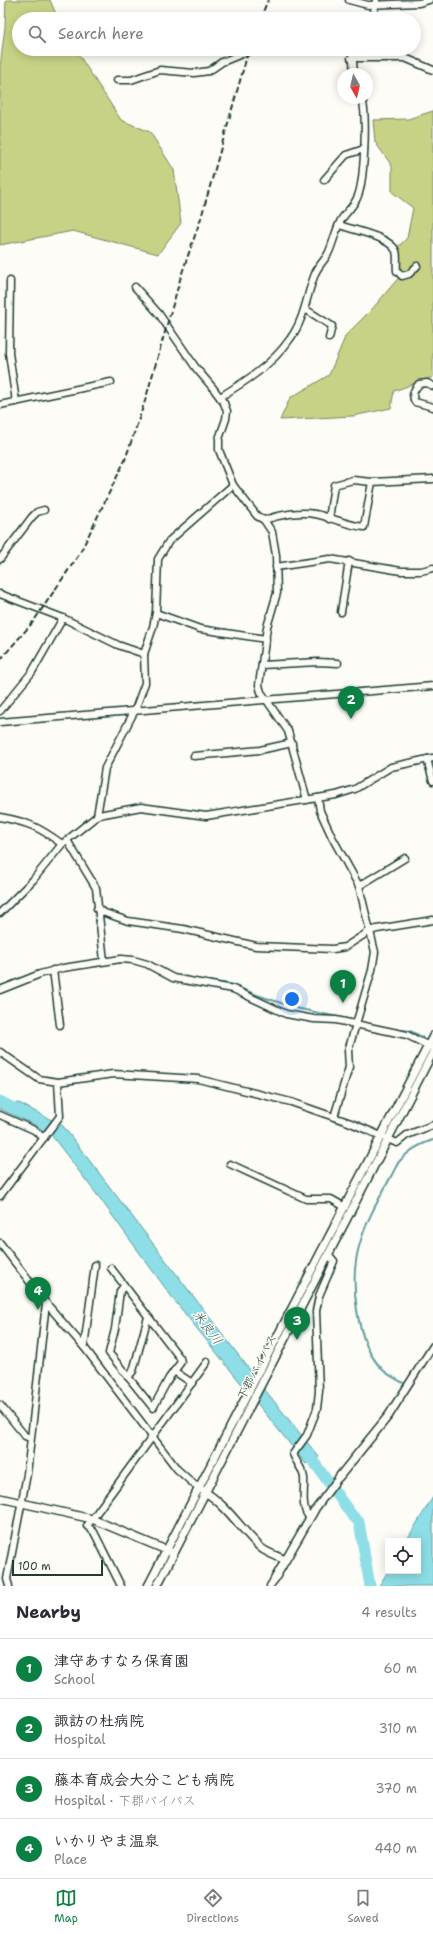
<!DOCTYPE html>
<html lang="en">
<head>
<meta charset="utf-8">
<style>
  body { margin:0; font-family:"Shantell Sans","Klee One",sans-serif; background:#f2f2f3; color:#2b2b33 }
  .controls { position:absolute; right:12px; bottom:12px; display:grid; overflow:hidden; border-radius:0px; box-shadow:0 2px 10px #0003 }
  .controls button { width:36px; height:36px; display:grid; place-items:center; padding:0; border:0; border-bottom:1px solid #e1e1e2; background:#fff; color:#2b2b33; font:20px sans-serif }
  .compass { position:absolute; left:337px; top:68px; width:36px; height:36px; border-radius:50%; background:#fff; box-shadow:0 2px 10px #0003; rotate:172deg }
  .scale { position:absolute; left:12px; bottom:10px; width:91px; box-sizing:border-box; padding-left:4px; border:2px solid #1f3d34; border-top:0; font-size:11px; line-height:14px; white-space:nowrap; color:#1f3d34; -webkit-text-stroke:3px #fdfcf7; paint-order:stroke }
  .you { position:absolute; left:292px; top:999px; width:14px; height:14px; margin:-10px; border:3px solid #fff; border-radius:50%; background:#1a73e8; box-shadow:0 0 0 6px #1a73e833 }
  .badge { display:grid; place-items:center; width:26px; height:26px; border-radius:50%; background:#0b8043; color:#fff; font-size:13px; font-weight:700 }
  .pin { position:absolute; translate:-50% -33px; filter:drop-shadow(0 1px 2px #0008) }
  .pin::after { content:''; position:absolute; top:21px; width:14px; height:12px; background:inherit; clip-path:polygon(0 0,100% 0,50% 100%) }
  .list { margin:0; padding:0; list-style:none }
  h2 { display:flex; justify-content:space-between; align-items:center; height:52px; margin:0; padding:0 16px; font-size:17px }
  h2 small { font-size:13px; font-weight:400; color:#7c7c81 }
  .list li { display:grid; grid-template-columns:26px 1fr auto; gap:12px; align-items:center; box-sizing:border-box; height:60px; padding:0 16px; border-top:1px solid #e1e1e2 }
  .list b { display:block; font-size:15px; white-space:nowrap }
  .list p { margin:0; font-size:13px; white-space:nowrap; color:#7c7c81 }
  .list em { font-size:13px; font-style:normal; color:#7c7c81 }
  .icon { flex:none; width:22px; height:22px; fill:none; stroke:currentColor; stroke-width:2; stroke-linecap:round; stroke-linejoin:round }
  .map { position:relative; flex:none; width:433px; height:1586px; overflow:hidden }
  .search { position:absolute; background:#fff; box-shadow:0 2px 10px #0003; left:12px; right:12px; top:12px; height:44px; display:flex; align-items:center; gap:10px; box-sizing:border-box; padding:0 14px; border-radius:22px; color:#7c7c81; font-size:15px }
  .sheet { height:292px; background:#fff }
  nav { display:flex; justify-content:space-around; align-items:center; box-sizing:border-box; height:56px; border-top:1px solid #e1e1e2; background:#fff; font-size:11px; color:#7c7c81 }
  nav a { display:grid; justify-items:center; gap:2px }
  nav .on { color:#0b8043 }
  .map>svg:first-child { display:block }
</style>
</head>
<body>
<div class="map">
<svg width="433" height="1586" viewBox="0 0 433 1586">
  <rect width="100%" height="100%" fill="#fdfcf7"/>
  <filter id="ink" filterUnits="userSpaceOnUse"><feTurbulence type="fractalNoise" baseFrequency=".025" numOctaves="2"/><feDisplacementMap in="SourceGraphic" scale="8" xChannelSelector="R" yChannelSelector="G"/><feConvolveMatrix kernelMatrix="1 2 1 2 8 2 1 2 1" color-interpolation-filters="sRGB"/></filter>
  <g filter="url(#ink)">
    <g fill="#c8d286" stroke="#74885d">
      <path d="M6 0H50L58 19H19V49H75L121 120 150 132 174 170 181 223 158 254 73 231 0 245V67L5 27Z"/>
      <path d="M433 111V377L394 391 391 408 353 416 280 420 290 398 329 375 346 335 373 308 401 275 396 249 407 238 413 208 392 192V166L375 142 373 120 408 119Z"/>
    </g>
    <g fill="#8ddee6" stroke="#619e9f">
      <path d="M19 1103 63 1126 269 1395 319 1457 306 1464 174 1300 101 1200 52 1136 35 1125 0 1109V1105Z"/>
      <path d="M433 1497V1586H379L388 1571H418V1541H406Z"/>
    </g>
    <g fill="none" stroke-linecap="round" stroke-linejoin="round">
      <g stroke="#619e9f" stroke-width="2">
        <path d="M199 980 230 984 257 995 296 1008 356 1021"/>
        <path d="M392 1029 410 1031 422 1037"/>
        <path d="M403 1383C397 1379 388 1375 383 1370 355 1343 349 1278 360 1243 368 1215 385 1189 398 1163 408 1151 418 1145 433 1140"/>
      </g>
      <g stroke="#8ddee6" stroke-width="11">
        <path d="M0 1101 19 1111"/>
        <path d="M304 1448 351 1514 359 1522 370 1586"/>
      </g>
      <defs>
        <g id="minor">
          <path d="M349 0 368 5 419 3 429 0"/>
          <path d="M368 19 374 12 376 0"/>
          <path d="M352 49 354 74"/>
          <path d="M351 58H405L433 70"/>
          <path d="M117 80H131L160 70 194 73 209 71 222 62 254 49"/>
          <path d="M324 180 346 155 364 149"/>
          <path d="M339 225C354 230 390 237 396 251 398 257 396 265 397 271L402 276 409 274 417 266"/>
          <path d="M10 281 9 353 16 402"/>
          <path d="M135 287 159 314 196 368 213 388 224 403 227 411 226 419 219 439V450L233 485 257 516 264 520 272 532 276 555 277 593 267 627 259 685 261 692 288 731 307 800"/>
          <path d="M305 309 332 326 329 338"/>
          <path d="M433 386 427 383 419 384C414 390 411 394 415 402L433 407"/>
          <path d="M220 397C246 381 272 365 290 339 305 319 306 296 315 274 318 266 324 261 328 254 333 244 335 232 340 222 344 214 352 208 356 200 365 186 367 114 362 98"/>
          <path d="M0 405 111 382"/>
          <path d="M329 519 334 485 353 480 372 482"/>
          <path d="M264 520C278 515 300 511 315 514 331 517 346 525 364 527L372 482 433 479"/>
          <path d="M0 559 32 517 37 512 44 510"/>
          <path d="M276 567 330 559 401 571H421L433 568"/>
          <path d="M0 594 63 618 118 645 144 654"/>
          <path d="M341 612 349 561"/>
          <path d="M156 613 200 629 266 639"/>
          <path d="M262 665 318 662 338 663"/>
          <path d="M0 711 32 672 63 618"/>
          <path d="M0 722 433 686"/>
          <path d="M194 756 260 750 292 743"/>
          <path d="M427 759 433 781"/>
          <path d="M318 798 320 811 332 837 359 886 375 952 372 970 348 1051 349 1067 334 1117"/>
          <path d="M97 816 105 768 135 710 145 683 144 654 153 627 156 613 158 559 169 541 233 485"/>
          <path d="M0 817C28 822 39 827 62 844"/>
          <path d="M67 840 96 888 104 961"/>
          <path d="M359 886 405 858"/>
          <path d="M97 909 105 913 128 921 183 929 256 946 333 949 345 947 370 931 377 929 433 920"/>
          <path d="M0 913 33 880 62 844 97 816 104 814 141 807 206 816 336 795 355 789 391 767 433 758"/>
          <path d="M53 970 60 1025"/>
          <path d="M0 990 40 974 63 968 121 959 133 960 147 964 173 978 233 989 286 1014 314 1019 336 1020 407 1035 433 1048"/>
          <path d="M0 1052 39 1079 58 1082 113 1074 198 1079 291 1102 351 1123 397 1143 407 1135 433 1125"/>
          <path d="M0 1115 34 1130 44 1138"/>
          <path d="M230 1164 306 1199H331L345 1207"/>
          <path d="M0 1196 60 1116 58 1082"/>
          <path d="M0 1243 46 1303 27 1474 7 1579 9 1586"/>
          <path d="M111 1268 180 1358 181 1362 169 1378 153 1408 109 1353 115 1329 120 1291 124 1286"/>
          <path d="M46 1303 84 1347 177 1469 198 1488"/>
          <path d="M84 1347 95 1265"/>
          <path d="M174 1371 192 1383"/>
          <path d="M128 1377 133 1371 148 1317"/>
          <path d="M399 1399 433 1346"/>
          <path d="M0 1405 25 1436 30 1438"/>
          <path d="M314 1511 339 1477"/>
          <path d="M310 1518C300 1508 305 1490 304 1478 303 1469 296 1462 293 1454L307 1435 317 1409 319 1391 316 1311 319 1296 334 1261 328 1254"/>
          <path d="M121 1586 94 1532 87 1526 207 1362"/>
          <path d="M270 1586 274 1580"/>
        </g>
        <g id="tertiary">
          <path d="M339 1477 389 1415 399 1399"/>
          <path d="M202 1490C226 1504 240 1528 260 1547 266 1553 278 1556 285 1560"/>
          <path d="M0 1498 92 1519 171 1552"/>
          <path d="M274 1580 314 1511"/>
          <path d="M148 1586 433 1036"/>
          <path d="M157 1586 433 1052"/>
        </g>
      </defs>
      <use href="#minor" stroke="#1f3d34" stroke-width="9"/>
      <use href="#tertiary" stroke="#1f3d34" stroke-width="10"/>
      <use href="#minor" stroke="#fdfcf7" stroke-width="6"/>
      <use href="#tertiary" stroke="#fdfcf7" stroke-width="7"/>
      <g stroke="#1f3d34" stroke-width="2" stroke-dasharray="6 3" stroke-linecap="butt">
        <path d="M260 19 268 0"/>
        <path d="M0 660 33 622 80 553 125 460 145 401 182 273 201 218 249 49"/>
      </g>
    </g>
  </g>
  <g text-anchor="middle" stroke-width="3" stroke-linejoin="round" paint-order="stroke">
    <g font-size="12" fill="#1f3d34" stroke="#fdfcf7">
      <text transform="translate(257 1367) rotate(-63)" y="4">下郡バイパス</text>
    </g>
    <g font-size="13" font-style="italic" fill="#355d58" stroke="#fdfcf7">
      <text transform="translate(208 1327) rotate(53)" y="5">米良川</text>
    </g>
  </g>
</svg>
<div class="controls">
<button><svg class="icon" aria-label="locate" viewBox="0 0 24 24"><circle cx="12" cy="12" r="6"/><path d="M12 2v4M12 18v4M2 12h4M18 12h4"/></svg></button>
</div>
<svg class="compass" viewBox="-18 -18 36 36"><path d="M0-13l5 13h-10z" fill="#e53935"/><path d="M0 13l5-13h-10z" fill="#7c7c81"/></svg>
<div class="scale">100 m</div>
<div class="you"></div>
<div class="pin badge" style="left:343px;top:1003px">1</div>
<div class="pin badge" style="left:351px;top:719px">2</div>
<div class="pin badge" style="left:297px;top:1340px">3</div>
<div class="pin badge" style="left:38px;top:1310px">4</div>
<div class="search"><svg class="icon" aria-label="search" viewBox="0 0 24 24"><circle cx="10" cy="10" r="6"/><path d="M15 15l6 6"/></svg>Search here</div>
</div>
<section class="sheet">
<h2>Nearby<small>4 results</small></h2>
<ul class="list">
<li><span class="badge">1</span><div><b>津守あすなろ保育園</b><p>School</p></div><em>60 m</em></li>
<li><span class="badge">2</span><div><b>諏訪の杜病院</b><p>Hospital</p></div><em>310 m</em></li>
<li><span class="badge">3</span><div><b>藤本育成会大分こども病院</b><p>Hospital · 下郡バイパス</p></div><em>370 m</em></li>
<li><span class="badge">4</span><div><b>いかりやま温泉</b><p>Place</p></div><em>440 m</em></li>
</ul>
</section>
<nav>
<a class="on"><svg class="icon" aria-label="map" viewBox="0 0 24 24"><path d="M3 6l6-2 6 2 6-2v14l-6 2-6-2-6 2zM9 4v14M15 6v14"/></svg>Map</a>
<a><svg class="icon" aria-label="directions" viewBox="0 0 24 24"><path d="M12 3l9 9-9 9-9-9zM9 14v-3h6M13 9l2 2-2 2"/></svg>Directions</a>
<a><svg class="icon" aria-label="saved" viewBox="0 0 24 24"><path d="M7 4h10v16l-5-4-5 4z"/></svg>Saved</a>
</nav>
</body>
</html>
